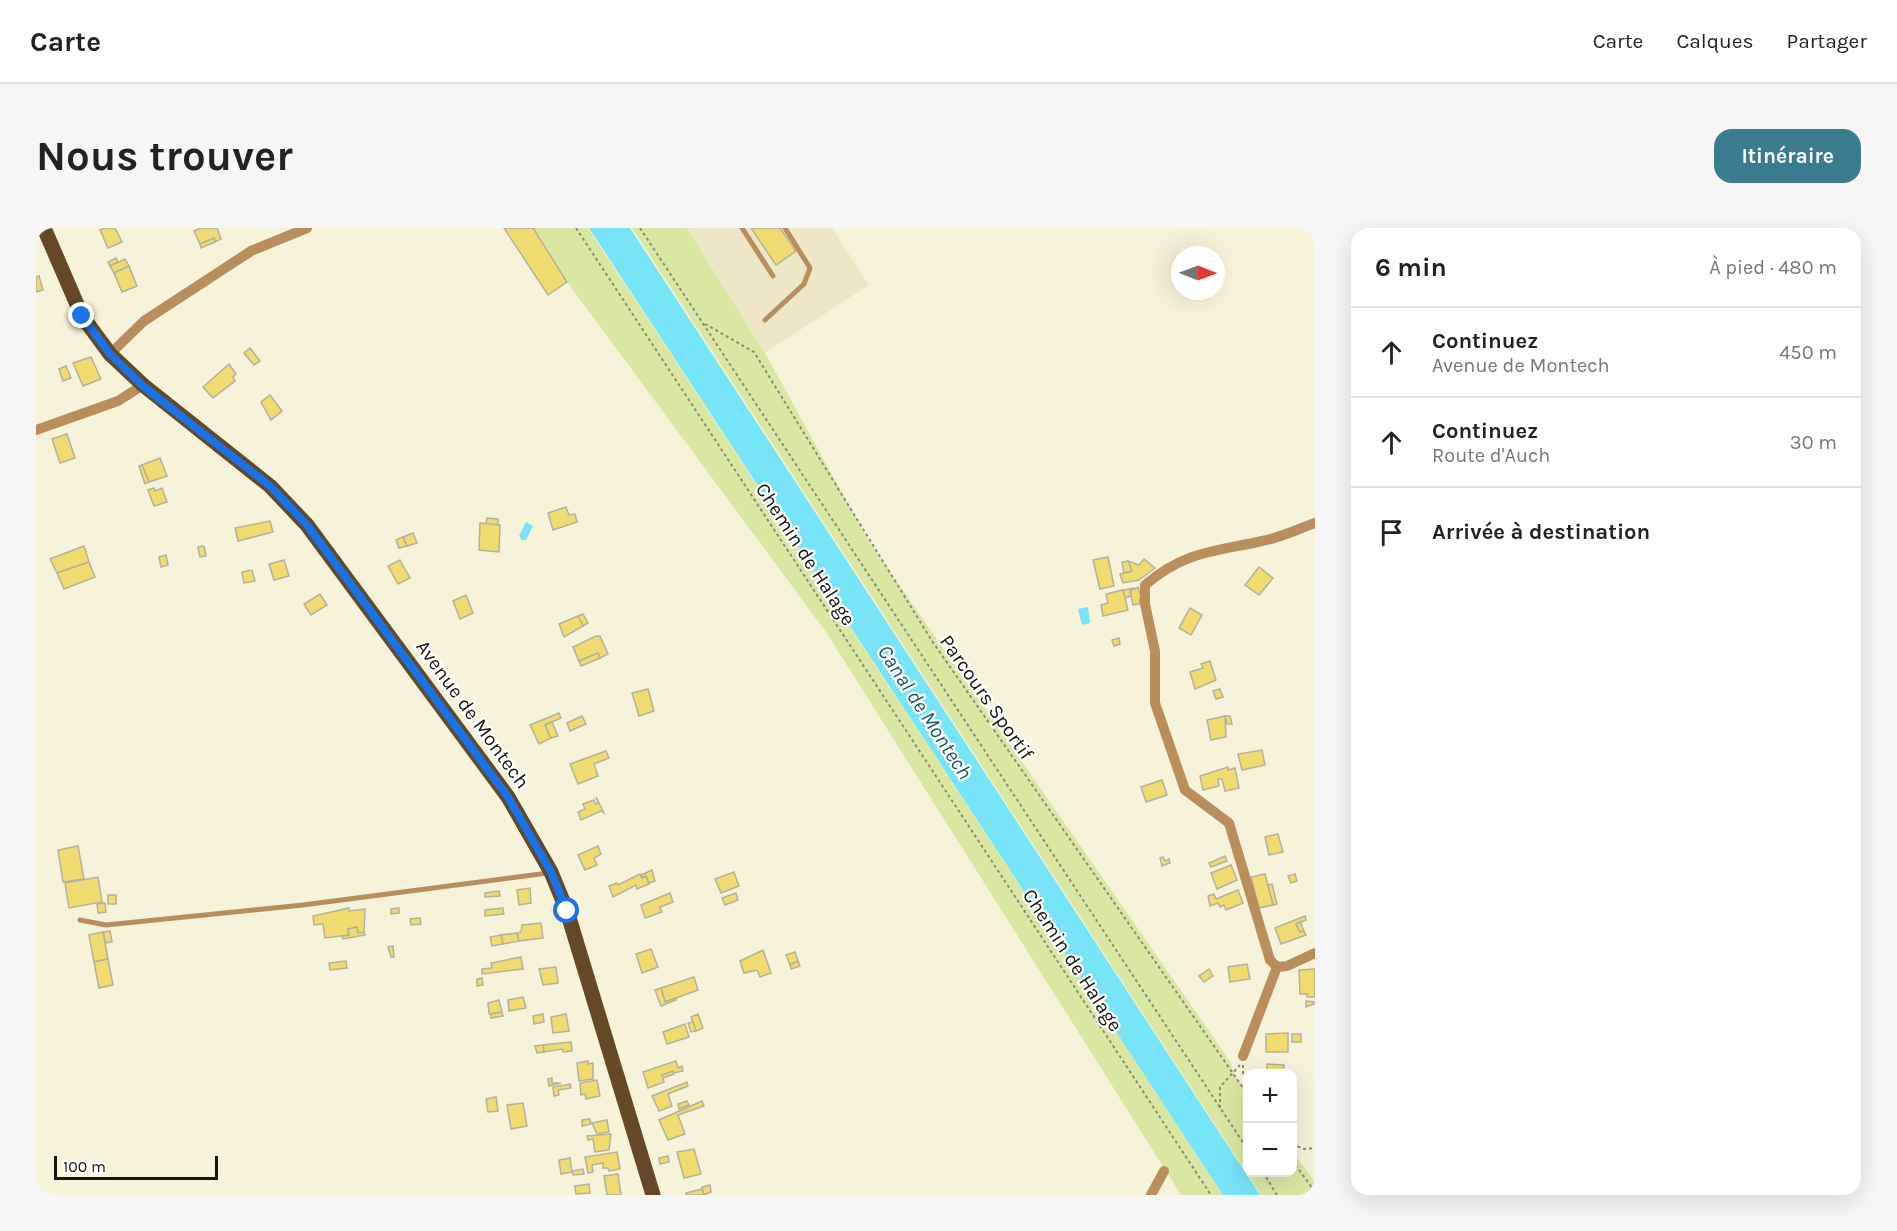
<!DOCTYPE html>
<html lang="fr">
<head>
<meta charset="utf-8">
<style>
  body { margin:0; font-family:Karla,sans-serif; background:#f6f6f6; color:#222 }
  .controls { position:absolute; right:18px; bottom:18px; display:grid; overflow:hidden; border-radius:12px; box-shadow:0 6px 24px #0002 }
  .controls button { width:54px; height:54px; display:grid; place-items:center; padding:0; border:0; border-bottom:2px solid #e0e0e0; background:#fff; color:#222; font:30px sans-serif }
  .compass { position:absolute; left:1135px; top:18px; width:54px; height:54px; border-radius:50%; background:#fff; box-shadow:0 6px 24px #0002; rotate:91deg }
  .scale { position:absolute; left:18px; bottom:15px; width:164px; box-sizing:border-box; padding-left:6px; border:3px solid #16140c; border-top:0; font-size:16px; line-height:21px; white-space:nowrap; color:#16140c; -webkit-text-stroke:4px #fff; paint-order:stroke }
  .stop { position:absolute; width:18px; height:18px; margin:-14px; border:4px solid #1a73e8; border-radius:50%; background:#fff }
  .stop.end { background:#1a73e8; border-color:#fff; box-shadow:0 2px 6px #0008 }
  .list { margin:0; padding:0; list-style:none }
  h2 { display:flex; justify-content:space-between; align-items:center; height:78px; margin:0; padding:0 24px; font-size:26px }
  h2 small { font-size:20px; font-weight:400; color:#767676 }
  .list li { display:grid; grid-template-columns:39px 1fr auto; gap:18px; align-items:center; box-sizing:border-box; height:90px; padding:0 24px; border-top:2px solid #e0e0e0 }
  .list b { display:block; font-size:22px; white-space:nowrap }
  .list p { margin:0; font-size:20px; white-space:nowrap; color:#767676 }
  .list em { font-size:20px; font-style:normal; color:#767676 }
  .icon { flex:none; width:33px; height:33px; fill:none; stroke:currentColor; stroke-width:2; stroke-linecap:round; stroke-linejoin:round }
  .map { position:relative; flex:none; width:1279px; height:967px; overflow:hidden; border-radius:18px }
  header { display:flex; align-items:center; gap:36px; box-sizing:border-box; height:84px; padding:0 30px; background:#fff; border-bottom:2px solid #e0e0e0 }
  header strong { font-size:28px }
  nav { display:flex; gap:33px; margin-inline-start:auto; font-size:21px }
  .intro { display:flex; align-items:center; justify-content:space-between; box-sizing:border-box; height:144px; padding:0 36px }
  h1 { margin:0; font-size:42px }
  .button { padding:15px 27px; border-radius:18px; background:#3a7b8e; color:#fff; font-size:21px; font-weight:700 }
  main { display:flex; gap:36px; padding:0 36px }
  aside { flex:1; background:#fff; border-radius:18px; box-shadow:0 6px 24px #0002 }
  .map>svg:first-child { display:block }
</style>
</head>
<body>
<header>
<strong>Carte</strong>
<nav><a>Carte</a><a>Calques</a><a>Partager</a></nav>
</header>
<div class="intro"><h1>Nous trouver</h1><a class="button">Itinéraire</a></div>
<main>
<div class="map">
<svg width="1279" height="967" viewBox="0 0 1279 967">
  <rect width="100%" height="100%" fill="#f7f3db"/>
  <path fill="#ede7c8" d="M651 0H796L833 57 729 125Z"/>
  <g fill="#dae7a3">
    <path d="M497 0H552L1187 967H1145L790 404 531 54Z"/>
    <path d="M596 0H651L729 125 832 312 1196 836 1197 845 1211 865 1212 944H1256L1257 924 1279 954V967H1225Z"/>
  </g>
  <g fill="#77e3f7">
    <path d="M553 0H594L1224 967H1187Z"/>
    <path d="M490 294 497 298 490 312H486L483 308Z"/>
    <path d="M1052 379 1054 395 1046 397 1042 381Z"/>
  </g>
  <g fill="#f0db71" stroke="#b4b09a" stroke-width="1.5">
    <path d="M69 0H79L86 14 72 20 64 2Z"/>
    <path d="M165 0H181L185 11 179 14 178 10 164 16 158 3Z"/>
    <path d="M468 0H497L531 54 512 67Z"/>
    <path d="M715 0H744L760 23 740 37Z"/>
    <path d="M178 10 179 14 165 20 164 16Z"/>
    <path d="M80 30 82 34 74 38 72 34Z"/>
    <path d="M89 31 93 38 78 45 74 38Z"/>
    <path d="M93 38 101 58 86 64 78 45Z"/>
    <path d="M3 48 7 62 0 64V49Z"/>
    <path d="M214 120 224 133 218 137 208 125Z"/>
    <path d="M55 129 65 151 47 158 37 135Z"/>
    <path d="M193 136 200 146 197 149 199 153 177 170 167 159Z"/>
    <path d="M30 138 35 150 27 153 23 141Z"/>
    <path d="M234 167 246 183 235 192 225 174Z"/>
    <path d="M31 206 39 230 24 235 16 211Z"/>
    <path d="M124 230 131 248 113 254 106 237Z"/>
    <path d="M106 237 113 254 109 256 103 238Z"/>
    <path d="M118 260 119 263 126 260 131 274 118 278 112 262Z"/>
    <path d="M530 279 533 287 539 286 541 294 517 302 512 285Z"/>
    <path d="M451 290 462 291V297L450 296Z"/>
    <path d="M234 293 237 304 202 313 199 300Z"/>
    <path d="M444 295 464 297 463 324 443 322Z"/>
    <path d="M377 305 381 315 371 318 367 309Z"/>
    <path d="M367 309 371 318 363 320 360 312Z"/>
    <path d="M48 318 53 334 21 345 14 331Z"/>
    <path d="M168 318 170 328 164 329 162 319Z"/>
    <path d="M130 327 132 337 125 339 123 329Z"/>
    <path d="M1072 329 1078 358 1064 361 1057 332Z"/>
    <path d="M1108 331 1119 340 1103 352 1087 355 1084 346 1096 343 1092 333 1103 337Z"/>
    <path d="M248 332 253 348 238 352 233 336Z"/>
    <path d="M364 332 374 350 362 356 352 338Z"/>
    <path d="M1092 333 1096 343 1088 345 1086 334Z"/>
    <path d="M53 334 59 349 28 361 21 345Z"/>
    <path d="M1223 339 1237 350 1223 367 1209 357Z"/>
    <path d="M216 342 219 353 208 355 206 344Z"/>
    <path d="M1102 359 1105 368 1103 376 1097 377 1094 363Z"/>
    <path d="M1098 360 1094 363 1095 368 1089 370 1087 362Z"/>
    <path d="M1087 362 1092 382 1067 388 1065 377 1072 375 1070 366Z"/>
    <path d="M284 366 291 377 275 387 268 376Z"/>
    <path d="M430 367 437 385 424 391 417 373Z"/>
    <path d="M1154 380 1166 387 1155 407 1143 400Z"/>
    <path d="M547 386 552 395 547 398 542 388Z"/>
    <path d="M542 388 547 398 528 409 523 396Z"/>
    <path d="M560 408H564L572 426 564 430 562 425 543 433 537 419Z"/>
    <path d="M1083 410 1084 416 1078 418 1076 412Z"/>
    <path d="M562 425 564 430 545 438 543 433Z"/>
    <path d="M1174 433 1180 452 1159 461 1154 444 1167 440 1165 436Z"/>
    <path d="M612 461 618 483 603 488 596 465Z"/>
    <path d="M1184 461 1187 469 1180 471 1177 463Z"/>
    <path d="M523 485 525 490 509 497 515 510 503 516 494 497Z"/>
    <path d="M546 488 550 496 534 503 531 495Z"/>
    <path d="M1189 488H1194L1196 496H1191Z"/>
    <path d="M1189 488 1190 509 1175 512 1171 492Z"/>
    <path d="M516 494 522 508 515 510 509 497Z"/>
    <path d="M1226 522 1229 537 1206 542 1202 526Z"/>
    <path d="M570 523 573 530 558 536 562 548 542 556 534 536Z"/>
    <path d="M1192 539V542L1199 540 1203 560 1189 563 1186 551H1182L1183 558 1167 562 1164 548Z"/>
    <path d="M1126 552 1131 567 1110 574 1105 559Z"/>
    <path d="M560 569 568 585 565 583 545 592 542 584 549 581 547 576 558 572 559 576 562 575Z"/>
    <path d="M1242 606 1247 624 1233 627 1229 609Z"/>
    <path d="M42 618 48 651 27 654 22 622Z"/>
    <path d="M562 618 565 626 558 630 561 637 549 642 542 627Z"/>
    <path d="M1189 628 1191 633 1175 639 1173 635Z"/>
    <path d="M1127 629 1129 633 1133 631 1134 635 1126 638 1124 630Z"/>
    <path d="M1195 637 1201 652 1181 661 1175 645Z"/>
    <path d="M616 642 619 653 613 655 610 648 606 650 605 647Z"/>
    <path d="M698 644 703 658 685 665 679 651Z"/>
    <path d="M604 646 606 650 610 648 613 656 601 661 600 657 577 669 573 658 581 655 582 657Z"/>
    <path d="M1229 646 1237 677 1223 680 1215 649Z"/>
    <path d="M1259 646 1261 653 1255 655 1252 648Z"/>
    <path d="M62 649 66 674 33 680 29 655Z"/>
    <path d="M1236 656 1241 676 1237 677 1232 657Z"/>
    <path d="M494 660 495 675 483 677 481 662Z"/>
    <path d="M1202 662 1207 675 1190 682 1188 677 1184 679 1182 675 1174 678 1172 668 1178 666 1180 671Z"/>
    <path d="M463 663 464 668 449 669V665Z"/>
    <path d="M634 665 637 674 624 679 626 684 609 690 605 677Z"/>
    <path d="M700 665 702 672 689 677 686 670Z"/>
    <rect x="72" y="667" width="8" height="9"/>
    <path d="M69 675 70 684 62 685 61 676Z"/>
    <path d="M313 680V683L329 681 328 704 322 705 321 699 312 701 313 707 289 710 287 696 278 697 277 688Z"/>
    <path d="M363 680V685L355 686V681Z"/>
    <path d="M467 680 468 686 449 688V682Z"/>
    <path d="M1269 688 1270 692 1260 696 1264 704 1268 703 1270 707 1245 716 1239 700Z"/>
    <path d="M384 690 385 696 375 697 374 691Z"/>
    <path d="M1264 694 1268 703 1264 704 1260 696Z"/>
    <path d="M505 695 507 710 483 713 481 705 485 704 486 697Z"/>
    <path d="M321 699 322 705 328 704 329 707 307 711 306 708 313 707 312 701Z"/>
    <path d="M74 703 76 714 70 715 67 704Z"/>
    <path d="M67 704 72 731 58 734 53 707Z"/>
    <path d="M481 705 483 713 467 716 465 707Z"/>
    <path d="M465 707 467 716 456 718 454 709Z"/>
    <path d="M357 718 358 729H355L352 719Z"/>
    <path d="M615 721 622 739 606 745 600 726Z"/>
    <path d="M727 722 735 745 724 749 721 742 708 745 704 733Z"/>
    <path d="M759 724 762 733 754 737 750 727Z"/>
    <path d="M485 729 487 741 446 746V741L456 740 455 735Z"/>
    <path d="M72 731 77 757 63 760 58 734Z"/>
    <path d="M310 733 311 740 294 742 293 735Z"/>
    <path d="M762 733 764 738 755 741 754 737Z"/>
    <path d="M1211 736 1214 751 1194 754 1192 739Z"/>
    <path d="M520 739 522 755 507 757 503 741Z"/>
    <path d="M1173 741 1177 748 1168 754 1163 748Z"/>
    <path d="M1279 741V769H1271V766H1264L1263 742Z"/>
    <path d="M658 749 662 762 629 774 625 760Z"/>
    <path d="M446 750 447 757 441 758V751Z"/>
    <path d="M625 760 629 774 640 770V772L625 778 619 762Z"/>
    <path d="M487 769 490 780 473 783 472 772Z"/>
    <path d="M463 772 466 784 453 786 452 775Z"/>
    <path d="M1270 773 1278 774V776L1270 779Z"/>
    <path d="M466 784 467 788 455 790V786Z"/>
    <path d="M507 786 508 794 498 796 497 788Z"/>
    <path d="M530 786 533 803 517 805 515 789Z"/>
    <path d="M662 786 667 800 660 803 655 789Z"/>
    <path d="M657 794 660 803 655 804 652 795Z"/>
    <path d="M649 796 653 809 631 816 627 804Z"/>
    <path d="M1252 805V824H1230V806Z"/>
    <rect x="1256" y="806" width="9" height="8"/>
    <path d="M535 814 536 823 527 824 526 821 508 824 507 817Z"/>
    <path d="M507 817 508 824 501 825 499 818Z"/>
    <path d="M552 833V836L557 835V851L543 853 541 835Z"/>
    <path d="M640 833 642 840 646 838 647 843 626 847 628 854 612 860 607 844Z"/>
    <path d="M1231 836 1248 837 1247 846H1231Z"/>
    <path d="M637 843 638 846 627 850 626 847Z"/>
    <path d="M516 850V855H525L513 858 512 851Z"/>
    <path d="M561 852 564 868 550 871 549 866 545 867 544 855Z"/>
    <path d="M651 854 652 858 632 866 636 878 623 883 616 868Z"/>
    <path d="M534 856 535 860 522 862 523 867 518 868 517 859Z"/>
    <path d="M460 869 462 883 452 884 450 871Z"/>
    <path d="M651 873 653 877 643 881 642 876Z"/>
    <path d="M666 873 668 878 642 887 649 906 632 912 623 892Z"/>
    <path d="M487 875 491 898 475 901 471 877Z"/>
    <path d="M554 891 555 896 546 898V892Z"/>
    <path d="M571 892 573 904 561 906 556 895Z"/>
    <path d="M575 906 573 922 559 924 557 911 552 912 551 908Z"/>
    <path d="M658 921 665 946 648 950 641 924Z"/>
    <path d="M581 924 584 941 573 943 572 940H567V935L556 937 557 944 552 945 549 929Z"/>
    <path d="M632 928 633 934 624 936 623 930Z"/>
    <path d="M534 930 536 944 525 946 523 932Z"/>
    <path d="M547 941 548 946 537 947 536 943Z"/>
    <path d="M582 946 585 967H571L568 948Z"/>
    <path d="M553 956 554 965 540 966 539 958Z"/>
    <path d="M674 957 675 964 668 967 666 959Z"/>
    <path d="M666 961 668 967H650V965Z"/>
  </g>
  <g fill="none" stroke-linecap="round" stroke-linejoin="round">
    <g stroke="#8b8877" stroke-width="2" stroke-dasharray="3 3" stroke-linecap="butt">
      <path d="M540 0 1175 967"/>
      <path d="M604 0 1212 922"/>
      <path d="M669 96 718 124 896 413 1212 867"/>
      <path d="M1207 837V846L1212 853"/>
      <path d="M1184 880V859L1204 837"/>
      <path d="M1256 916 1268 921 1279 920"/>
      <path d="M1256 932 1279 964"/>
      <path d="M1227 944 1241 967"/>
    </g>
    <g stroke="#ba8e5c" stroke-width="5">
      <path d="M706 0 737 48"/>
      <path d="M729 92 768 56 774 40 749 0"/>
      <path d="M44 692 70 697 267 677 512 645"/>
    </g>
    <g stroke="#ba8e5c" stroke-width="10">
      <path d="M74 126 108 93 215 23 271 0"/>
      <path d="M0 202 82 173 107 157"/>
      <path d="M1241 739 1234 732 1193 595 1149 562 1119 475V423L1109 376V357C1149 323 1177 324 1226 313 1244 310 1262 301 1279 295"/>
      <path d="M1207 828 1241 739 1251 738 1279 725"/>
      <path d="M1115 967 1128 943"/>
    </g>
    <path stroke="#654825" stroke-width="15" d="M8 0 46 88 74 126 107 157 234 258 271 297 472 569 515 644 531 683 617 967"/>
  </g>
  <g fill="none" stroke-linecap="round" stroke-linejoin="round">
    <path stroke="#1a73e8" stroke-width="8" d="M46 88 74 126 107 158 234 258 271 297 472 569 515 644 531 683"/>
  </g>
  <g text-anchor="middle" stroke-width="4.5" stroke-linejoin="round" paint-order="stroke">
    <g font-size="20" fill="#16140c" stroke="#fff">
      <text transform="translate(770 326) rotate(57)" y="7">Chemin de Halage</text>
      <text transform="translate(951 469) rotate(55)" y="7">Parcours Sportif</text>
      <text transform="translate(437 486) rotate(54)" y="7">Avenue de Montech</text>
      <text transform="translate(1037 732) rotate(57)" y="7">Chemin de Halage</text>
    </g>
    <g font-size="21" font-style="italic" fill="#1a5863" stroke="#fff">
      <text transform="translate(889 484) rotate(57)" y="7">Canal de Montech</text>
    </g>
  </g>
</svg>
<div class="controls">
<button>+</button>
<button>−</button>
</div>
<svg class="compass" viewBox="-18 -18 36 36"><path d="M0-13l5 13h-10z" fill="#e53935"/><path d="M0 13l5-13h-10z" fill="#767676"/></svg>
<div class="scale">100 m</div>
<div class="stop" style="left:531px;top:683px"></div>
<div class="stop end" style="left:46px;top:88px"></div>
</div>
<aside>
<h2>6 min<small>À pied · 480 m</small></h2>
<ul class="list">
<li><svg class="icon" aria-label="ahead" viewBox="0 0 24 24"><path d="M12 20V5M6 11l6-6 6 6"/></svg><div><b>Continuez</b><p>Avenue de Montech</p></div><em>450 m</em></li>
<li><svg class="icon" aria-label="ahead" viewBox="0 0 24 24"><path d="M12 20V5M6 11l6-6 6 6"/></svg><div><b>Continuez</b><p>Route d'Auch</p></div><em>30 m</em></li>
<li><svg class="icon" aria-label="arrive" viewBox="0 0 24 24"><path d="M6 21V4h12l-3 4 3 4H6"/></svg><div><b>Arrivée à destination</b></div></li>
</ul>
</aside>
</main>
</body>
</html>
